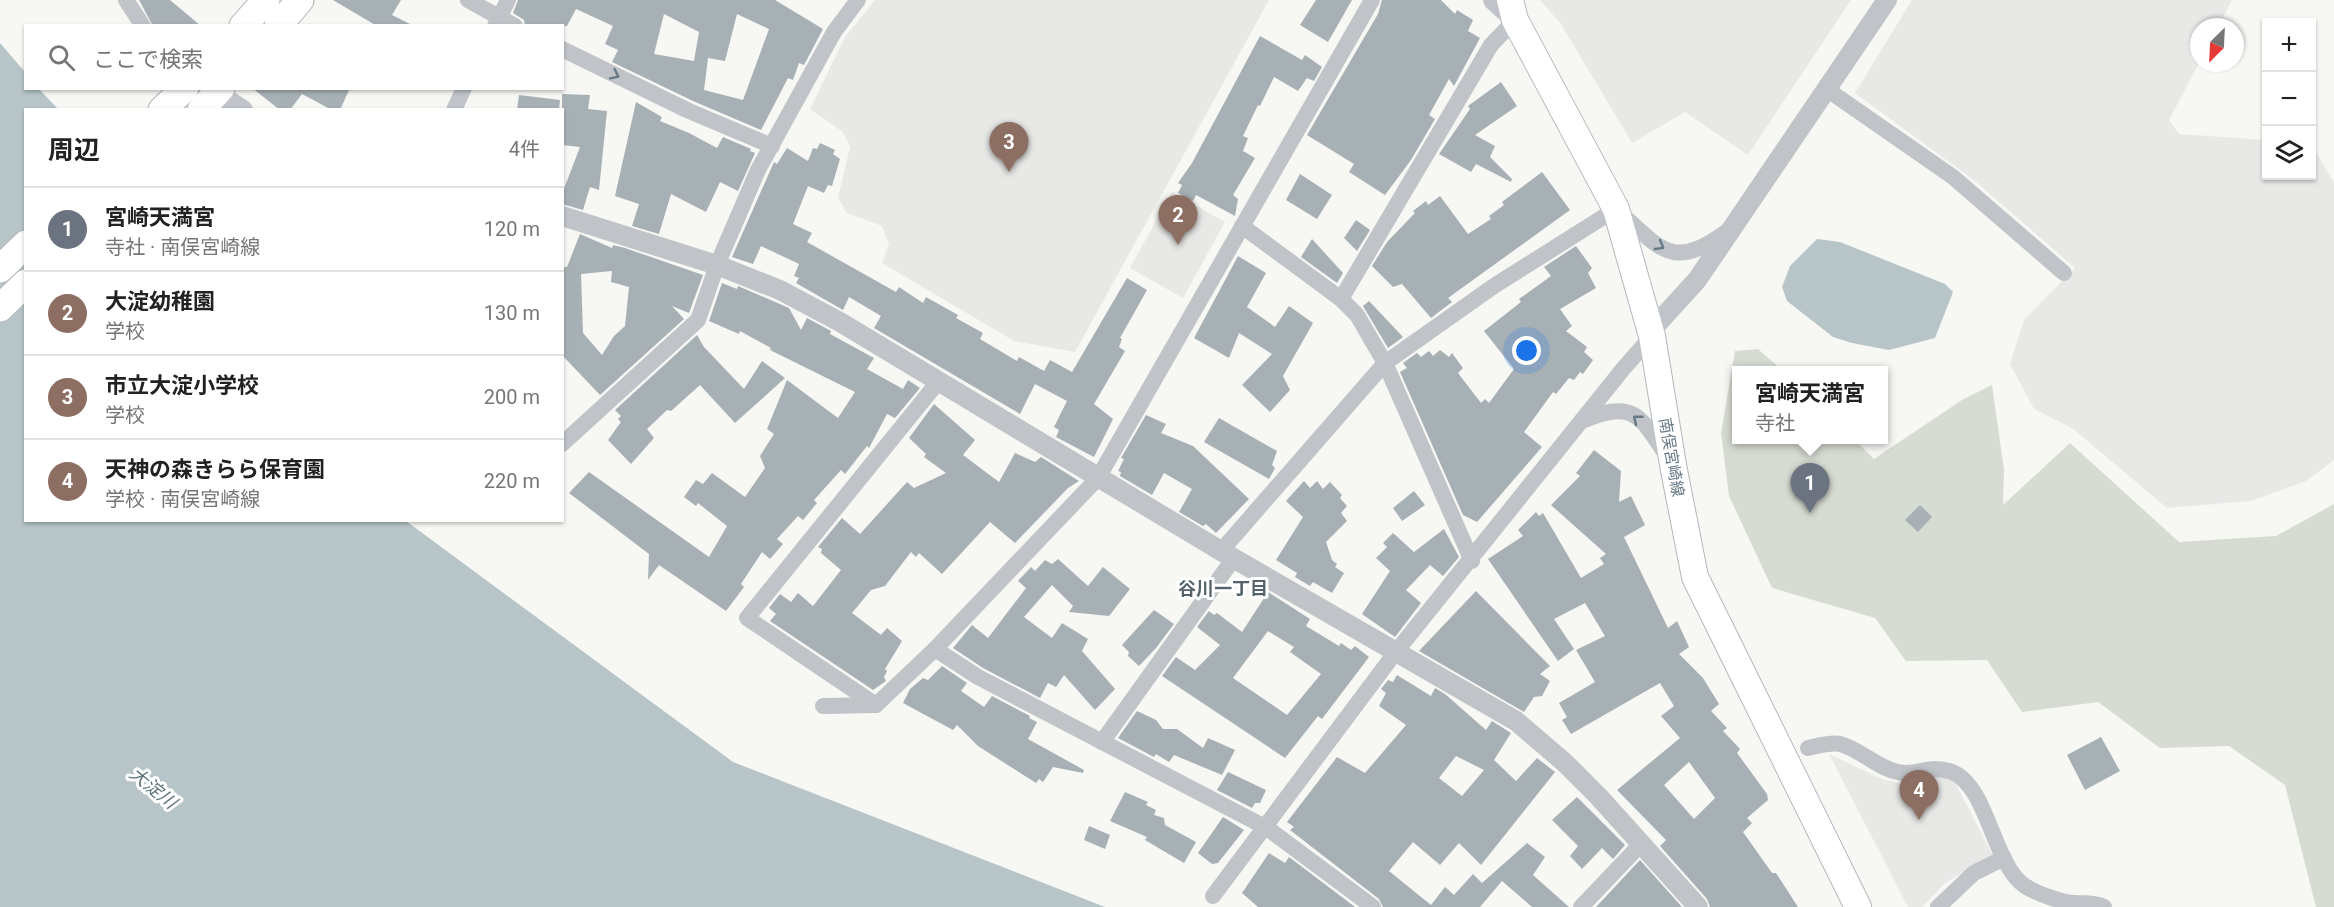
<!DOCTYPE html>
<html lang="ja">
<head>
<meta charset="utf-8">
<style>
  body { margin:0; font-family:Roboto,"Noto Sans JP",sans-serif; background:#f2f2f2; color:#222 }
  .controls { position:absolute; right:18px; top:18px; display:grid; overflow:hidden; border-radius:0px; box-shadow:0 2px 4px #0004 }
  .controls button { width:54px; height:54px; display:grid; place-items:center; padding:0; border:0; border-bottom:2px solid #e0e0e0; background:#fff; color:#222; font:30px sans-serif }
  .compass { position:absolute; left:2190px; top:18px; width:54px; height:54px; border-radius:50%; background:#fff; box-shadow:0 2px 4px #0004; rotate:204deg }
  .you { position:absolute; left:1527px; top:351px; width:21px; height:21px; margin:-15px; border:4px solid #fff; border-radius:50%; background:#1a73e8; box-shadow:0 0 0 9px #1a73e833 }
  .badge { display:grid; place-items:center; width:39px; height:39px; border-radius:50%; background:#2563eb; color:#fff; font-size:20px; font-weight:700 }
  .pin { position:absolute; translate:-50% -50px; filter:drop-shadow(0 2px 3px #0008) }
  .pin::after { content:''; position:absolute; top:32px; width:21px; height:18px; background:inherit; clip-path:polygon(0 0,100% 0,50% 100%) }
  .popup { position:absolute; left:1732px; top:366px; width:156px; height:78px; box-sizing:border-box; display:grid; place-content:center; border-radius:0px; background:#fff; filter:drop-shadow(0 2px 4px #0005); font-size:20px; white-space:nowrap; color:#767676 }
  .popup b { font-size:22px; color:#222 }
  .popup::after { content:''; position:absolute; left:50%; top:100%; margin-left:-12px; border:12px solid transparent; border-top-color:#fff }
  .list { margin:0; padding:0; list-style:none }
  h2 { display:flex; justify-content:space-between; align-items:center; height:78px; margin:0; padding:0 24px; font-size:26px }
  h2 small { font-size:20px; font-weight:400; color:#767676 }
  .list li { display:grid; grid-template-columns:39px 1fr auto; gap:18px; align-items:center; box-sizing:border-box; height:84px; padding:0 24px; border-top:2px solid #e0e0e0 }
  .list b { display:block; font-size:22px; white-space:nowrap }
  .list p { margin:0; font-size:20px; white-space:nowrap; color:#767676 }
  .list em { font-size:20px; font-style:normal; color:#767676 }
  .icon { flex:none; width:33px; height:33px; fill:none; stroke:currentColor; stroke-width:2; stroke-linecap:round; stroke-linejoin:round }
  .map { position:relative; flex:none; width:2334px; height:907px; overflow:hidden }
  .search { position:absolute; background:#fff; box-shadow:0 2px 4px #0004; left:24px; top:24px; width:540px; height:66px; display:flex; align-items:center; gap:15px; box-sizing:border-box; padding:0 21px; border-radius:0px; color:#767676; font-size:22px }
  .panel { position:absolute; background:#fff; box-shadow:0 2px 4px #0004; left:24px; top:108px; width:540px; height:414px; border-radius:0px }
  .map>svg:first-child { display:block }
</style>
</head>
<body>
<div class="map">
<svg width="2334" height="907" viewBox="0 0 2334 907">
  <rect width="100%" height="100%" fill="#f7f7f4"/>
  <g fill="#e8e8e7">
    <path d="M875 0H1269L1075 352 1014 341 882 263 889 244 882 226 847 213 838 198 850 147 843 132 810 109 845 37Z"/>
    <path d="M1540 0H1851L1748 155 1685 112 1632 143 1561 24Z"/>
    <path d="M1912 0H2232L2218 27H2199V63L2169 120 2179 134 2266 140V176H2312V150L2316 152 2334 183V460L2306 481 2251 501 2167 508 2072 428 2034 409 2010 364 2024 320 2075 268 1975 181 1855 93Z"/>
    <path d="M1172 192 1225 222 1183 298 1130 268Z"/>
    <path d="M1829 754 1884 780 1908 784 1928 776H1943L1956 784 1993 856 1945 883 1922 907H1908Z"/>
  </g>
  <path fill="#d7dcd3" d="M1758 349 1782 370H1736V440H1855L1874 459 1962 400 1992 385 2004 470 2003 505 2070 443 2179 542 2276 536 2334 504V907H2316L2285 785 2229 746 2160 748 2098 702 2022 712 1987 660 1906 661 1875 618 1772 588 1729 496 1721 433 1735 351Z"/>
  <g fill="#b7c5c8">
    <path d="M0 43 25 72 26 88 39 89 58 109 26 110V520L406 521 733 762 1105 907H0Z"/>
    <path d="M1817 239 1840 242 1945 284 1953 292 1935 338 1889 350 1852 343 1833 337 1787 301 1782 287 1790 266Z"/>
  </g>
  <g fill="#a7b0b5" fill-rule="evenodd">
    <path d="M139 0H170L201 26H153Z"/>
    <path d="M333 0H401L392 15 414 26H377Z"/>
    <path d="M518 0H775L823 29 804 65 799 63 793 80 788 78 761 130 693 101 612 62 618 50 605 44 613 26 576 9 567 26H525L524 20 513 13ZM664 14 699 32 694 61 654 54ZM737 14 769 29 743 100 704 90 708 58 725 61Z"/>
    <path d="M1316 0H1352L1328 42 1300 25Z"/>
    <path d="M1382 0H1441L1455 14 1457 10 1473 20 1468 31 1480 38 1454 86 1449 79 1429 115 1435 119 1411 160 1385 195 1349 172 1354 164 1307 135 1378 14Z"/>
    <path d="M1260 36 1302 60 1305 55 1322 67 1314 81 1307 78 1298 91 1274 77 1260 106 1258 105 1243 136 1248 138 1243 151 1255 158 1233 195 1238 199 1235 216 1196 195 1193 201 1178 193 1182 185 1178 183 1192 163Z"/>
    <path d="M1501 82 1517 106 1475 135 1495 146 1490 157 1512 179 1511 182 1476 164 1471 172 1439 154 1470 109 1468 106Z"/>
    <path d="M252 88H350L340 110H332L302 94 290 110H280Z"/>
    <path d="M562 94 590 95 588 109 607 111 599 190 590 187 583 210 562 204V194L580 147 562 145Z"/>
    <path d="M519 95 560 100 559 110H517Z"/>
    <path d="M636 102 662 117 660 121 689 133 717 148 723 137 751 149 750 151 755 153 738 191 720 182 706 212 671 194 659 234 632 226 639 204 615 196Z"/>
    <path d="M820 143 835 150 833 154 840 159 832 186 828 185 824 193 808 186 793 224 812 233 807 242 896 292 899 287 923 303 926 297 958 315 956 318 983 333 980 339 1017 361 1019 357 1044 371 1050 360 1072 372 1127 278 1147 290 1120 338 1122 339 1119 347 1125 351 1094 404 1113 419 1094 457 1056 437 1059 430 1054 427 1067 401 1035 384 1020 414 874 328 881 316 849 297 843 310 796 283 799 278 794 276 799 264 761 246 753 264 732 257 774 162 777 164 787 148 808 161 813 148 817 149Z"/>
    <path d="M1542 172 1570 210 1448 298 1452 302 1431 318 1402 284 1393 287 1372 266 1387 242 1415 213 1413 211 1426 201 1428 205 1440 196 1468 234 1491 219 1489 216 1504 205 1502 202Z"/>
    <path d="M1300 174 1332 195 1317 219 1286 200Z"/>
    <path d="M1356 220 1370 230 1357 251 1344 238Z"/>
    <path d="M580 234 612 248 613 245 625 248 703 275 689 313 672 306 684 319 600 395 562 355V267H567ZM612 271 611 282 629 287 625 326 614 336 602 355 583 333 581 274Z"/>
    <path d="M1312 239 1343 273 1337 283 1301 257Z"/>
    <path d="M1576 246 1592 268 1588 273 1596 288 1560 309 1572 326 1566 331 1587 347 1584 352 1593 360 1583 374 1580 372 1574 380 1569 378 1556 394 1553 392 1524 432 1542 447 1477 522 1463 515 1400 372 1407 368 1403 363 1417 353 1421 357 1429 351 1433 356 1440 350 1449 357 1452 353 1463 368 1458 373 1481 403 1485 399 1489 403 1514 369 1484 331 1521 302 1519 299 1551 276 1544 267Z"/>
    <path d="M1238 256 1266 273 1247 307 1275 327 1289 306 1313 323 1283 376 1290 390 1270 412 1242 385 1272 354 1239 333 1229 358 1194 338Z"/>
    <path d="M722 283 737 289 738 286 789 308 801 330 807 318 831 331 830 334 874 358 867 369 903 389 908 380 920 388 895 418 887 414 869 448 867 446 845 474 841 470 814 500 817 503 803 520 798 516 777 539 783 544 770 559 762 552 741 584 744 587 726 611 659 565 648 580 649 554 569 493 589 472 709 557 727 526 698 503 696 506 684 497 696 480 703 484 712 473 745 497 765 468 760 456 774 434 767 429 787 380 838 418 855 392 770 350 771 348 740 331 739 334 709 321Z"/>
    <path d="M1369 301 1403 337 1388 348 1363 306Z"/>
    <path d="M697 335 704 347 744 389 762 361 785 378 735 423 700 385 671 411 667 410 647 429 654 438 631 464 608 440 621 422 618 419 621 416 615 410Z"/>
    <path d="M934 404 975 440 963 455 999 482 1015 453 1035 462 1041 457 1079 481 1068 488 1015 543 990 522 942 574 919 553 916 557 911 552 885 586 871 590 852 613 881 635 887 628 902 641 885 669 887 671 884 677 886 681 873 690 770 621 776 614 769 608 780 594 791 602 798 593 813 606 841 570 821 553 822 549 818 547 842 518 860 534 907 482 914 488 946 473 924 457 926 454 909 438Z"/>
    <path d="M1146 415 1166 424 1161 433 1193 446 1249 499 1216 533 1206 524 1203 526 1179 512 1192 489 1164 473 1152 495 1120 476 1121 472 1118 471 1124 459 1121 458Z"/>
    <path d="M1219 418 1277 451 1272 465 1275 468 1269 479 1204 442Z"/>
    <path d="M1594 450 1621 471 1619 502 1631 496 1645 525 1624 537 1668 628 1677 621 1689 647 1679 654 1703 678 1719 704 1711 711 1727 728 1723 731 1740 749 1737 753 1767 794 1768 800 1747 818 1752 823 1743 832 1772 873H1776L1798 907H1710L1707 899 1660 846 1666 840 1617 790 1680 738 1661 716 1674 706 1660 683 1571 734 1562 720 1567 717 1559 703 1595 682 1576 650 1605 636 1585 603 1554 619 1574 649 1558 661 1488 559 1523 536 1518 530 1536 512 1539 516 1543 513 1581 578 1604 564 1600 558 1606 554 1551 505 1580 476 1576 473ZM1689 762 1715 798 1694 819 1664 785Z"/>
    <path d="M1304 481 1310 488 1317 481 1323 489 1330 482 1342 495 1340 498 1347 506 1341 513 1347 521 1326 542 1332 560 1337 564 1335 567 1344 573 1332 593 1313 582 1310 586 1295 577 1297 573 1276 560 1303 517 1286 501Z"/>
    <path d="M1414 491 1425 505 1402 521 1393 508Z"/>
    <path d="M1920 505 1932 517 1918 532 1905 520Z"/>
    <path d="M1444 529 1459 557 1443 576 1430 565 1406 590 1421 603 1395 637 1362 614 1390 571 1376 558 1387 547 1383 543 1393 533 1414 552Z"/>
    <path d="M1058 559 1088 586 1103 567 1130 589 1109 616 1069 612 1073 606 1052 585 1024 617 1052 638 1062 623 1088 639 1082 651 1115 689 1095 710 1064 675 1056 687 1048 683 1040 698 983 668 953 648 972 625 988 638 1026 588 1018 581 1031 567 1035 571 1045 560 1052 564Z"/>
    <path d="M1476 591 1550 666 1540 674 1550 681 1542 696 1534 697 1524 712 1419 651Z"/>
    <path d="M1268 592 1310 619 1306 626 1339 646 1341 643 1351 650 1355 646 1369 657 1322 719 1318 716 1285 758 1162 676 1176 657 1195 670 1220 645 1197 627 1209 611 1214 615 1217 613 1242 632ZM1268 631 1294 647 1290 652 1321 674 1287 715 1233 678Z"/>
    <path d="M1154 610 1174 624 1156 648 1139 666 1128 656 1129 652 1122 645Z"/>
    <path d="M942 666 967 683 961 691 984 707 992 696 1030 716 1029 718 1037 722 1028 739 1084 770 1083 773 1053 767 1043 782 1039 779 1036 783 978 746 957 725 953 730 903 703 910 689 923 678 928 680Z"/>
    <path d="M1397 675 1431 696 1435 688 1445 694 1486 730 1492 721 1511 733 1494 760 1516 781 1537 758 1555 772 1481 865 1459 843 1440 865 1413 842 1389 871 1431 905 1445 887 1454 895 1473 874 1482 883 1527 843 1545 857 1533 875 1569 907H1532L1502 881 1480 907H1383L1379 899 1290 830 1294 827 1287 822 1337 757 1365 773 1406 725 1379 706 1386 693 1381 689 1388 680 1393 682ZM1456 756 1484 770 1462 796 1439 778Z"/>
    <path d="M1137 711 1156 720 1163 729H1177L1203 748 1208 738 1235 750 1222 775 1174 755 1169 762 1156 754 1154 757 1118 738Z"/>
    <path d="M2101 737 2120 771 2085 790 2067 755Z"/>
    <path d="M1228 772 1266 790 1260 803H1255L1252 808 1217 790Z"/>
    <path d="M1125 792 1148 802 1146 805 1156 810 1154 815 1164 818 1165 825 1196 842 1184 863 1145 840 1147 837 1110 821Z"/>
    <path d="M1577 797 1625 845 1613 859 1602 848 1582 869 1570 856 1578 846 1552 820Z"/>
    <path d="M1223 817 1244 830 1218 863 1212 864 1198 853Z"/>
    <path d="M1089 826 1110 835 1105 849 1084 840Z"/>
    <path d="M1269 853 1285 863 1289 857 1355 907H1258L1242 893Z"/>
    <path d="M1640 860 1682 907H1596Z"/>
  </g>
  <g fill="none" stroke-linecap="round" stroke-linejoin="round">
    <defs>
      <path id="primary" d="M1510 0 1515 20 1616 209 1652 336 1673 465 1695 577 1858 907"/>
      <g id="trunk">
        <path d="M243 26 266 0"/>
        <path d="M278 26 300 0"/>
        <path d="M162 110 185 88"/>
        <path d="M201 110 221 88"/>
        <path d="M0 269 26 244"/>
        <path d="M0 308 26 283"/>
      </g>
    </defs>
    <use href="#primary" stroke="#b3b8bc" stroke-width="28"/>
    <use href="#trunk" stroke="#b3b7ba" stroke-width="29"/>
    <g stroke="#c0c4c8" stroke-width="16">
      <path d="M126 0 143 26"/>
      <path d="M468 0 515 26"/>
      <path d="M495 26 508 0"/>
      <path d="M562 49 689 111 772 146"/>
      <path d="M1825 88 1953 177 2064 273"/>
      <path d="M454 110 464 88"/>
      <path d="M1242 226 1341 299 1357 315 1385 363 1472 561"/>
      <path d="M1341 299 1491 45 1515 20"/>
      <path d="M1582 421C1636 398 1640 417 1669 459"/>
      <path d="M562 444 698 320 717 265 758 170 834 32 858 0"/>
      <path d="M1221 551 1385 363 1494 286 1616 209C1662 250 1672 272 1729 230"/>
      <path d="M935 649 978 677 1267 828 1373 907"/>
      <path d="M876 705 747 618 938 382"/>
      <path d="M823 706 876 705 935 649 1098 478 1372 0"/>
      <path d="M1102 742 1234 558"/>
      <path d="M1808 748C1817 746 1831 742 1840 744 1860 749 1877 768 1898 772 1919 777 1926 763 1952 772 1988 786 1993 865 2025 886 2036 893 2060 902 2073 903 2084 904 2094 902 2104 907"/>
      <path d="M1213 896 1395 653 1623 369 1652 336"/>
      <path d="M1581 907 1641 844"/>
      <path d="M1938 907 1974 873 2004 858"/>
    </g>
    <g stroke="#c0c4c8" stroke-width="20">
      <path d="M1493 0 1515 20"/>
      <path d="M209 88 243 110"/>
      <path d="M562 216 717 265 780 290 840 322 1221 551 1516 721 1564 762 1599 797 1698 907"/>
      <path d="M1652 336 1656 325 1697 280 1887 0"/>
    </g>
    <use href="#primary" stroke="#fff" stroke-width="26"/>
    <use href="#trunk" stroke="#fff" stroke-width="27"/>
  </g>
  <defs><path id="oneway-chevron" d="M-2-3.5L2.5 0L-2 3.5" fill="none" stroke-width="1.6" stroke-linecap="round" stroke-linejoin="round" transform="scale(1.5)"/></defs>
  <g stroke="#667985">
    <use href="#oneway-chevron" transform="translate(615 75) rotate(26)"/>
    <use href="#oneway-chevron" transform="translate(1660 246) rotate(30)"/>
    <use href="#oneway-chevron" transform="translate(1637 419) rotate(-141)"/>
  </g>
  <g text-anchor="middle" stroke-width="6" stroke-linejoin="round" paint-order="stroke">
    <g font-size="16" fill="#667985" stroke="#fff">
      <text transform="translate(1672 457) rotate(80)" y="6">南俣宮崎線</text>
    </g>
    <g font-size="18" font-weight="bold" fill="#54626a" stroke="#fff">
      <text x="1223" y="595">谷川一丁目</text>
    </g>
    <g font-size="18" font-style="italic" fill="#5d747a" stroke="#fff">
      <text transform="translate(153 788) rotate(39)" y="6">大淀川</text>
    </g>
  </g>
</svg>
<div class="controls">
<button>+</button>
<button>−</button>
<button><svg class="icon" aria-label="layers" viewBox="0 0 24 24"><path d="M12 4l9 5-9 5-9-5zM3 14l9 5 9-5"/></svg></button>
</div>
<svg class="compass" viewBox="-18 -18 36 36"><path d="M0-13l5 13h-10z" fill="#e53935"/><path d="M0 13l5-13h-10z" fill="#767676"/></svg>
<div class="you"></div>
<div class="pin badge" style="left:1810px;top:513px;background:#6b7280">1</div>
<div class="popup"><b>宮崎天満宮</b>寺社</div>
<div class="pin badge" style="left:1178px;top:245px;background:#8d6e63">2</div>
<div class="pin badge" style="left:1009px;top:172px;background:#8d6e63">3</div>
<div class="pin badge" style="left:1919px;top:820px;background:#8d6e63">4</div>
<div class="search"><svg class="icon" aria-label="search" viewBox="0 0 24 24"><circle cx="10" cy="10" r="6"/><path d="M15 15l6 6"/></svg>ここで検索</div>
<section class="panel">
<h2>周辺<small>4件</small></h2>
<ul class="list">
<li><span class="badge" style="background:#6b7280">1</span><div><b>宮崎天満宮</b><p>寺社 · 南俣宮崎線</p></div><em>120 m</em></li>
<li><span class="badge" style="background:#8d6e63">2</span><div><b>大淀幼稚園</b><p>学校</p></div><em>130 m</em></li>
<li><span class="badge" style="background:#8d6e63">3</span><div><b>市立大淀小学校</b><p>学校</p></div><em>200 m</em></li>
<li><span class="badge" style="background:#8d6e63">4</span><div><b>天神の森きらら保育園</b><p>学校 · 南俣宮崎線</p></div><em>220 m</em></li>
</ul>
</section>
</div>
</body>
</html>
